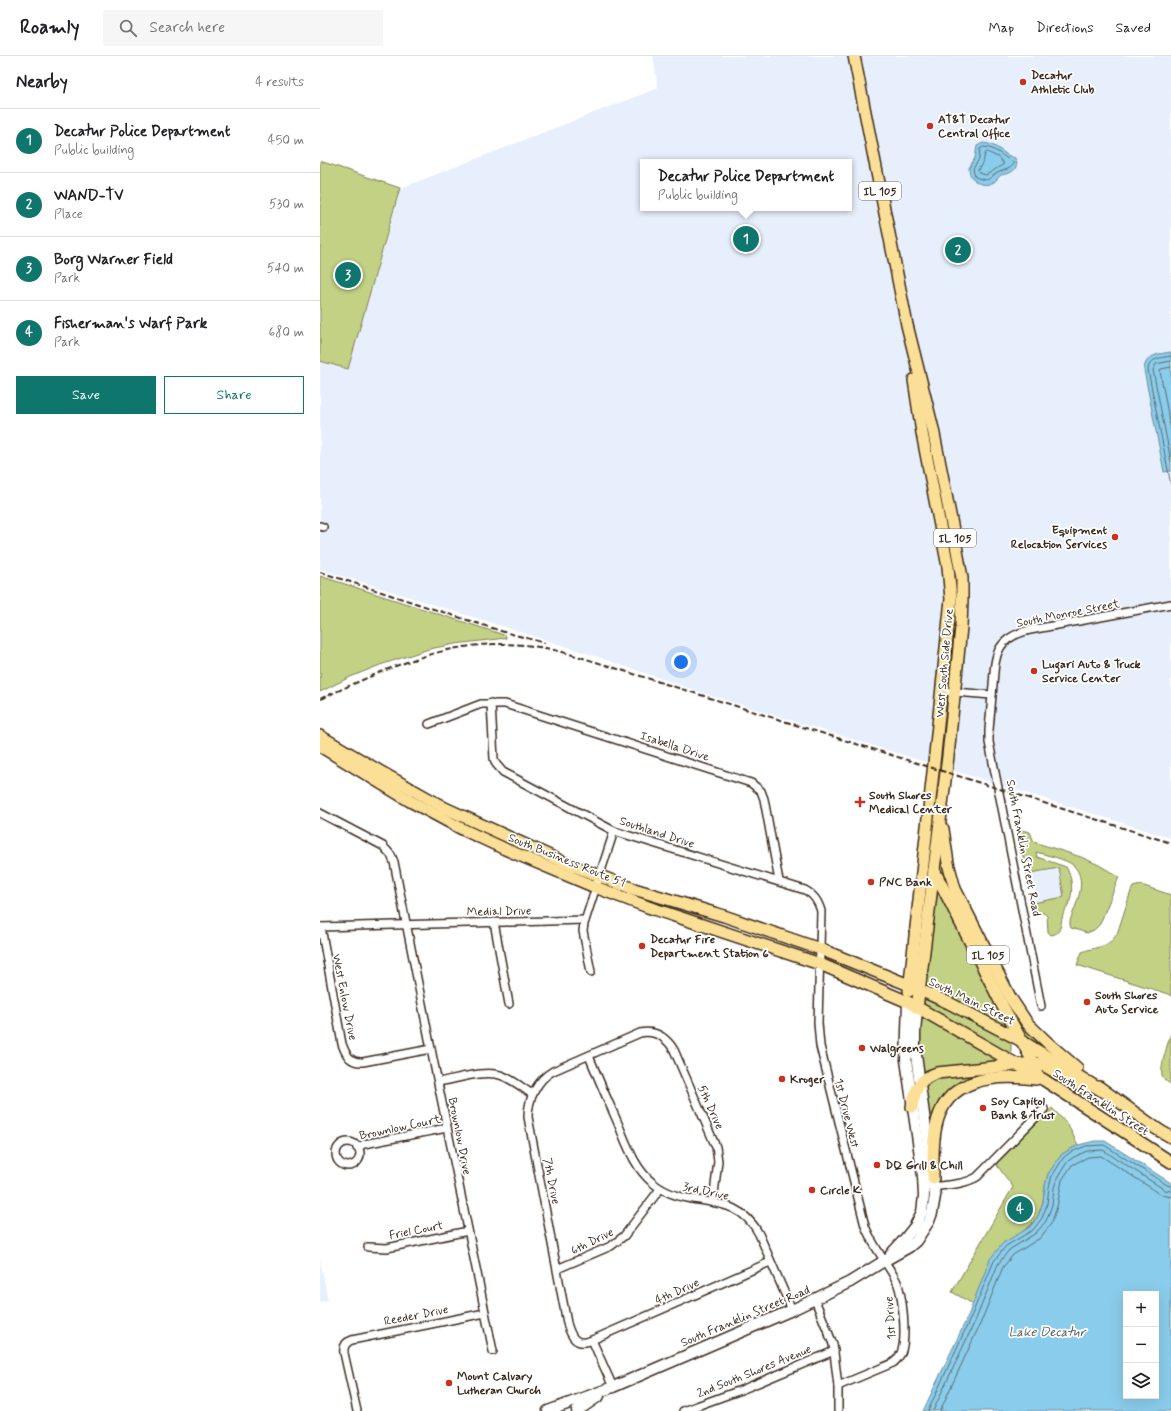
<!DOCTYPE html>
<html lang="en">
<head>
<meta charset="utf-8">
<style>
  body { margin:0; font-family:Mynerve,sans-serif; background:#f6f6f6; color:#202124 }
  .controls { position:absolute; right:12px; bottom:12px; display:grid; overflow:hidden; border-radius:0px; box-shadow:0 4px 16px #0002 }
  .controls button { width:36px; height:36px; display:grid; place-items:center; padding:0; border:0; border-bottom:1px solid #e0e0e0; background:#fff; color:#202124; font:20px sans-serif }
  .you { position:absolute; left:361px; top:606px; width:14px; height:14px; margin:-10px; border:3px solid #fff; border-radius:50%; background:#1a73e8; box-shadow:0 0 0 6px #1a73e833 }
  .badge { display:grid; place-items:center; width:26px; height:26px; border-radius:50%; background:#0f766e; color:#fff; font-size:13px; font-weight:700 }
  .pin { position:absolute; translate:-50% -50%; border:2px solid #fff; box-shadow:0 1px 4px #0006 }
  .popup { position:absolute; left:320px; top:103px; width:212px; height:52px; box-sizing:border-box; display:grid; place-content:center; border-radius:0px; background:#fff; filter:drop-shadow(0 1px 3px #0005); font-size:13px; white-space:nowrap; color:#757577 }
  .popup b { font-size:15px; color:#202124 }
  .popup::after { content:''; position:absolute; left:50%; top:100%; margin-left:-8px; border:8px solid transparent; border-top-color:#fff }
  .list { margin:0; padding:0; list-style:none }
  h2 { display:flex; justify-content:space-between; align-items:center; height:52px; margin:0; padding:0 16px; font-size:17px }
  h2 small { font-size:13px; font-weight:400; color:#757577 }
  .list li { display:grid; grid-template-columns:26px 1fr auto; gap:12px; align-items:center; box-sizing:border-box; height:64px; padding:0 16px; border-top:1px solid #e0e0e0 }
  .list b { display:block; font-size:15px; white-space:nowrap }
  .list p { margin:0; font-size:13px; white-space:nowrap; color:#757577 }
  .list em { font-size:13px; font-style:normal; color:#757577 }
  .actions { display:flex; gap:8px; padding:12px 16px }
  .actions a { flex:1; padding:9px 0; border:1px solid #0f766e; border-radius:0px; text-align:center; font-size:14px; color:#0f766e }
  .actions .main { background:#0f766e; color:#fff }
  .icon { flex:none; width:22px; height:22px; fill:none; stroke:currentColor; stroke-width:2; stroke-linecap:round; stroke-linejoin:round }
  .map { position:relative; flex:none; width:851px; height:1355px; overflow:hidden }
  header { display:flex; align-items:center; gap:24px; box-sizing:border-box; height:56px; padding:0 20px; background:#fff; border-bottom:1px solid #e0e0e0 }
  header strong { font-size:19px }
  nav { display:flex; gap:22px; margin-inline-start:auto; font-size:14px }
  .search { width:280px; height:36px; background:#f6f6f6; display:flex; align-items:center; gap:10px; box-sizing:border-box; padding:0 14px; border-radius:0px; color:#757577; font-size:15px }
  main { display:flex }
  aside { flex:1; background:#fff }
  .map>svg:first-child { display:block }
</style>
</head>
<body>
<header>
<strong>Roamly</strong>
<div class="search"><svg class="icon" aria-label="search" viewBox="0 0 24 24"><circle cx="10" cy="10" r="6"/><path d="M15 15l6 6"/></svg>Search here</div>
<nav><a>Map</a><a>Directions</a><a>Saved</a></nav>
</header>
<main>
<aside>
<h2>Nearby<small>4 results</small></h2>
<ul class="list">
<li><span class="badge">1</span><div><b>Decatur Police Department</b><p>Public building</p></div><em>450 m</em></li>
<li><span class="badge">2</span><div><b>WAND-TV</b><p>Place</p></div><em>530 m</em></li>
<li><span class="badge">3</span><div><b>Borg Warner Field</b><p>Park</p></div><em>540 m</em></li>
<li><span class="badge">4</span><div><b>Fisherman's Warf Park</b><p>Park</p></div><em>680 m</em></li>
</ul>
<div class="actions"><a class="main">Save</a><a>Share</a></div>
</aside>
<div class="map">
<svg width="851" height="1355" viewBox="0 0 851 1355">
  <rect width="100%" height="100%" fill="#fff"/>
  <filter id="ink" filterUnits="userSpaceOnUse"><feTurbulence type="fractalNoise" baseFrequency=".025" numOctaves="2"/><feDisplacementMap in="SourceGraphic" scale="8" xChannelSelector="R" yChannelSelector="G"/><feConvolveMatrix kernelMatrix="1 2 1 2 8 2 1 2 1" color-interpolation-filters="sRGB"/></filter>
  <g filter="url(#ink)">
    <g fill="#e7effc" fill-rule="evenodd">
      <path d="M333 0H851V782L389 639 248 591 0 513V305L28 313 81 132 338 32ZM323 106H529V152H323Z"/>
      <path d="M739 812 744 841 716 847 710 817Z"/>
      <path d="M0 1203 8 1244 0 1246Z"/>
    </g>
    <g fill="#c3d185" stroke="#7f7e52">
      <path d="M0 105 80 132 28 313 0 305Z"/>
      <path d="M0 520 181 578 186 580V582L135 588 109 593 60 609 28 622 0 636Z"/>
      <path d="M697 773 710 776 714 786 761 801 779 809 799 821 780 868 774 874 767 877 751 872C748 866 752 860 754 854 759 841 766 823 754 810 747 803 725 799 716 796L717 801 746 811C752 820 753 834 750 845 748 850 745 854 743 859 740 868 742 878 731 879L728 876 727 860 724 857H716L714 853 713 847 744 841 739 812 710 817 711 824H708Z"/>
      <path d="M619 796 625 804 687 939 733 996H729L704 981 617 812Z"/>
      <path d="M615 823 692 974 655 954 604 929Z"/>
      <path d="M821 829 851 839V940L848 938 757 909 762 896C777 890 787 893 797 878L811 835 813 831Z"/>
      <path d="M604 942H606L691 983V1000L609 952 603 946Z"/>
      <path d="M600 958 681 1005 670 1008 610 1014 601 1019 599 1009Z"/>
      <path d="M851 977V1028C847 1026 843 1024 842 1019 840 1009 848 988 851 977Z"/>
      <path d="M697 1013 698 1014C675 1017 647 1015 630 1034 623 1043 616 1059 611 1070L609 1069 603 1030 613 1022Z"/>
      <path d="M732 1052 748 1069 758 1089 742 1098 728 1118 725 1130 723 1146 718 1160 710 1170 698 1179 660 1230 653 1248 632 1236 693 1131 676 1108Z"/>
    </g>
    <g fill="#8acceb" stroke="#6a8b99" fill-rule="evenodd">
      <path d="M663 87C678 88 684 100 695 102L697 106C696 117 689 117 681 119 678 121 677 124 674 126 663 133 649 125 649 112L655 102 657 90Z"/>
      <path d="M851 296V415L844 416 824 314C825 299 838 298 851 296Z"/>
      <path d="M775 1085H785L851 1127V1355H603L648 1260 670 1203 683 1187 710 1171 718 1160 723 1146 725 1130 728 1118 742 1098 758 1089ZM806 1238H836V1340H806Z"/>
    </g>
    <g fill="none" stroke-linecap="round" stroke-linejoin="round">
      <g stroke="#5b6b70" stroke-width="1">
        <path d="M664 91C676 92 683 101 693 106V109C688 114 684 114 679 116 667 122 671 127 655 121L653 113 659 103 660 93Z"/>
        <path d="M667 96 678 101 684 108 666 119 659 117 658 114 663 106 665 98Z"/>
        <path d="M851 300C841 302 829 302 828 314L851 429"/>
        <path d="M851 305 836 308 833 314 851 405"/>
        <path d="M851 311 841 313 840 315 851 374"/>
        <path d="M608 1355 651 1261 674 1205 686 1190 713 1174 722 1162 727 1148 729 1131 732 1120 744 1101 751 1096 766 1090 784 1089 847 1129 851 1130"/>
        <path d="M613 1355 656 1263 678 1208 689 1194 716 1177 726 1165 732 1149 734 1132 737 1122 748 1105 754 1101 767 1095 783 1094 845 1134 851 1135"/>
        <path d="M620 1355 661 1266 683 1211 693 1199 720 1182 731 1168 737 1151 742 1124 752 1109 768 1101 781 1100 842 1139 851 1141"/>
      </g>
      <defs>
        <g id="street">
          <path d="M0 470 3 471"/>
          <path d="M622 635 672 639C676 606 670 583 710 574L851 548"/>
          <path d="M672 639 669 674V686L721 950"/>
          <path d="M171 647 174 703 176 708 183 716 294 775 485 834C494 839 498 845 501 855L498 967 500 990 545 1170C553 1191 566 1205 576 1224 583 1238 587 1283 581 1297 579 1301 577 1304 573 1307L518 1330"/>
          <path d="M109 668 161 648H185L431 727 441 735 444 743 459 825"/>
          <path d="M0 757 63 790 71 799 74 806 111 993 173 1295"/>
          <path d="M174 866 189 948"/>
          <path d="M0 871 265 864"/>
          <path d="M1 871 22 988C26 999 30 1007 43 1006L111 993"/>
          <path d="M271 916 263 875 264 868 294 775"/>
          <path d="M269 1000C278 1022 287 1043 297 1065 306 1086 314 1112 333 1127 368 1156 414 1131 439 1178L472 1254"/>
          <path d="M118 1026C137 1023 165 1013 183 1020 193 1024 203 1032 212 1038"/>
          <circle cx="28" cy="1098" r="12"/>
          <path d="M37 1092 44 1088 127 1072"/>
          <path d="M610 1131C626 1129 643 1129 657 1121L724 1053"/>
          <path d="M48 1191 67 1192 148 1175"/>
          <path d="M237 1213 291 1190 304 1180 340 1133"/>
          <path d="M495 1244 513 1288 518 1330V1355"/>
          <path d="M272 1284 450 1206"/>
          <path d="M293 1331 272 1284C256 1291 251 1281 247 1267L208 1061C208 1043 217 1024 233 1015L320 977C335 974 346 981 354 994L396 1091 398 1105 393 1146"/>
          <path d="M37 1355 24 1297C23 1290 26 1286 32 1284L165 1257"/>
          <path d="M363 1355 421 1334 514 1295"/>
        </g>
        <g id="secondary">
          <path d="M571 1198 583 1185 595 1170 602 1156 604 1140 603 1120 586 1004 588 946"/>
          <path d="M228 1355 293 1331 472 1254 530 1226 564 1205 589 1191 596 1185 609 1165 612 1157 615 1140 595 992V977L597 952"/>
          <path d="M257 1355 279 1340"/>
        </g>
        <g id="primary">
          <path d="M534 0 587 269 613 373 636 489 642 522V544L641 571 628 700 597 952"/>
          <path d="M0 680 61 716 125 752 243 806 314 833 404 860 500 893 589 929 629 947 700 984 784 1036"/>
          <path d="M0 690 90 745 144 774 185 793 275 831 328 851 500 908 588 946 724 1024 851 1106"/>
          <path d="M623 773 628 807 635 833 690 941 707 967 729 988 757 1012"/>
          <path d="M614 814 681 947 717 1013"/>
          <path d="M589 935 615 698 631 543 628 511 602 377 594 324"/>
          <path d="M779 1031 840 1075"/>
          <path d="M592 1051C595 1034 599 1022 617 1017L714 1007 721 1008 766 1033"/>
          <path d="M835 1072 851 1081"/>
          <path d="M613 1122C613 1105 612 1087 616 1070 626 1021 675 1018 716 1023"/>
        </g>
      </defs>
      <use href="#street" stroke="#3b2a1e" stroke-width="10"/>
      <use href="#secondary" stroke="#3b2a1e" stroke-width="13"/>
      <use href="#primary" stroke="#3b2a1e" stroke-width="14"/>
      <use href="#street" stroke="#fff" stroke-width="7"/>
      <use href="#secondary" stroke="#fff" stroke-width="10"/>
      <use href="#primary" stroke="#fbdf96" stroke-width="11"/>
      <g stroke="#3b2a1e" stroke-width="2" stroke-dasharray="6 3" stroke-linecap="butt">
        <path d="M0 516 184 576 225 587"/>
        <path d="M0 643C74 610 135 578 219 591 233 593 246 597 260 601L851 787"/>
      </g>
    </g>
  </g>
  <g fill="#c8321e" stroke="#fff" stroke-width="1.5">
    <circle cx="703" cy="26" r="4"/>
    <circle cx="610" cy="70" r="4"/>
    <circle cx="795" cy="481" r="4"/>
    <circle cx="714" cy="615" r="4"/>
    <path d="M538 740h4v4h4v4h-4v4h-4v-4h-4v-4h4z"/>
    <circle cx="551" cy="826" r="4"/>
    <circle cx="322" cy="890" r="4"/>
    <circle cx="767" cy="946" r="4"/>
    <circle cx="542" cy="992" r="4"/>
    <circle cx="462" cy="1023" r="4"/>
    <circle cx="663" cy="1052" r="4"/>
    <circle cx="557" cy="1109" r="4"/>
    <circle cx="492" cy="1134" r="4"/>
    <circle cx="129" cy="1327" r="4"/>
  </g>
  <g text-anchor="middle" stroke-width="3.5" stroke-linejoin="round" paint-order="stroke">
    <g fill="#fff" stroke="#766a62" stroke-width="1">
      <rect x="539" y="126" width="42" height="18" rx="3"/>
      <rect x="614" y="473" width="42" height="18" rx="3"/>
      <rect x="647" y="890" width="42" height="18" rx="3"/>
    </g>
    <g font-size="11" font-weight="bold" fill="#3b2a1e">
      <text x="560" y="139">IL 105</text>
      <text x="635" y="486">IL 105</text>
      <text x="668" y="903">IL 105</text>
    </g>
    <g font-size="12" font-weight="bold" fill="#3b2a1e" stroke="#fff" text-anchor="start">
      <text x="711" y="23">Decatur<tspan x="711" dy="14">Athletic Club</tspan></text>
      <text x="618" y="67">AT&amp;T Decatur<tspan x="618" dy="14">Central Office</tspan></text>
      <text x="787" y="478" text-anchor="end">Equipment<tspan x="787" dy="14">Relocation Services</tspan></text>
      <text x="722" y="612">Lugari Auto &amp; Truck<tspan x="722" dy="14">Service Center</tspan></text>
      <text x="549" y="743">South Shores<tspan x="549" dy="14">Medical Center</tspan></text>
      <text x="559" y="830">PNC Bank</text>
      <text x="330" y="887">Decatur Fire<tspan x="330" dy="14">Department Station 6</tspan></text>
      <text x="775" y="943">South Shores<tspan x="775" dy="14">Auto Service</tspan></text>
      <text x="550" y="996">Walgreens</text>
      <text x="470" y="1027">Kroger</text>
      <text x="671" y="1049">Soy Capitol<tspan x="671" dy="14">Bank &amp; Trust</tspan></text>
      <text x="565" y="1113">DQ Grill &amp; Chill</text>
      <text x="500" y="1138">Circle K</text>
      <text x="137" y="1324">Mount Calvary<tspan x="137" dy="14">Lutheran Church</tspan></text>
    </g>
    <g font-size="12" fill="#3b2a1e" stroke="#fff">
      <text transform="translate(748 557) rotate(-11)" y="4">South Monroe Street</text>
      <text transform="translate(624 607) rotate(-85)" y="4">West South Side Drive</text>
      <text transform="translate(355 690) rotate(18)" y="4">Isabella Drive</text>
      <text transform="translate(337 776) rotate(18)" y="4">Southland Drive</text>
      <text transform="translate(704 792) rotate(79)" y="4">South Franklin Street Road</text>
      <text transform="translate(247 804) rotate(22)" y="4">South Business Route 51</text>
      <text transform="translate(179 855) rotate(-1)" y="4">Medial Drive</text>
      <text transform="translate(25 941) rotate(79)" y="4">West Enlow Drive</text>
      <text transform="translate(652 945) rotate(26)" y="4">South Main Street</text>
      <text transform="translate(781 1046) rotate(33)" y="4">South Franklin Street</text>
      <text transform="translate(391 1051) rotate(66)" y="4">5th Drive</text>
      <text transform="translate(527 1057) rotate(76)" y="4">1st Drive West</text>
      <text transform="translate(80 1071) rotate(-12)" y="4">Brownlow Court</text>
      <text transform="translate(140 1080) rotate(79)" y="4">Brownlow Drive</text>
      <text transform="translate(232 1125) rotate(79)" y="4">7th Drive</text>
      <text transform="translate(386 1135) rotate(12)" y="4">3rd Drive</text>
      <text transform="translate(96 1174) rotate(-11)" y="4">Friel Court</text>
      <text transform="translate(272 1185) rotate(-26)" y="4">6th Drive</text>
      <text transform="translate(357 1235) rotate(-24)" y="4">4th Drive</text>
      <text transform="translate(96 1259) rotate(-11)" y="4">Reeder Drive</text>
      <text transform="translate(425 1260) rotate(-23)" y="4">South Franklin Street Road</text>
      <text transform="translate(570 1262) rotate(-94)" y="4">1st Drive</text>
      <text transform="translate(434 1315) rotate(-22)" y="4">2nd South Shores Avenue</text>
    </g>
    <g font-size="13" font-style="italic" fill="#535b5c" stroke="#fff">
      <text x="727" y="1280">Lake Decatur</text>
    </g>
  </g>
</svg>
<div class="controls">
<button>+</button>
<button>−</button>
<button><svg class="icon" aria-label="layers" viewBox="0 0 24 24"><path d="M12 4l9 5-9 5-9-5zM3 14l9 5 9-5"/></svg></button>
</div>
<div class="you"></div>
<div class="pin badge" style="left:426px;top:183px">1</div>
<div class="popup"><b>Decatur Police Department</b>Public building</div>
<div class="pin badge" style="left:638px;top:194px">2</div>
<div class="pin badge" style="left:28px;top:219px">3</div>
<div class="pin badge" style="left:700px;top:1153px">4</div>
</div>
</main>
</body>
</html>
